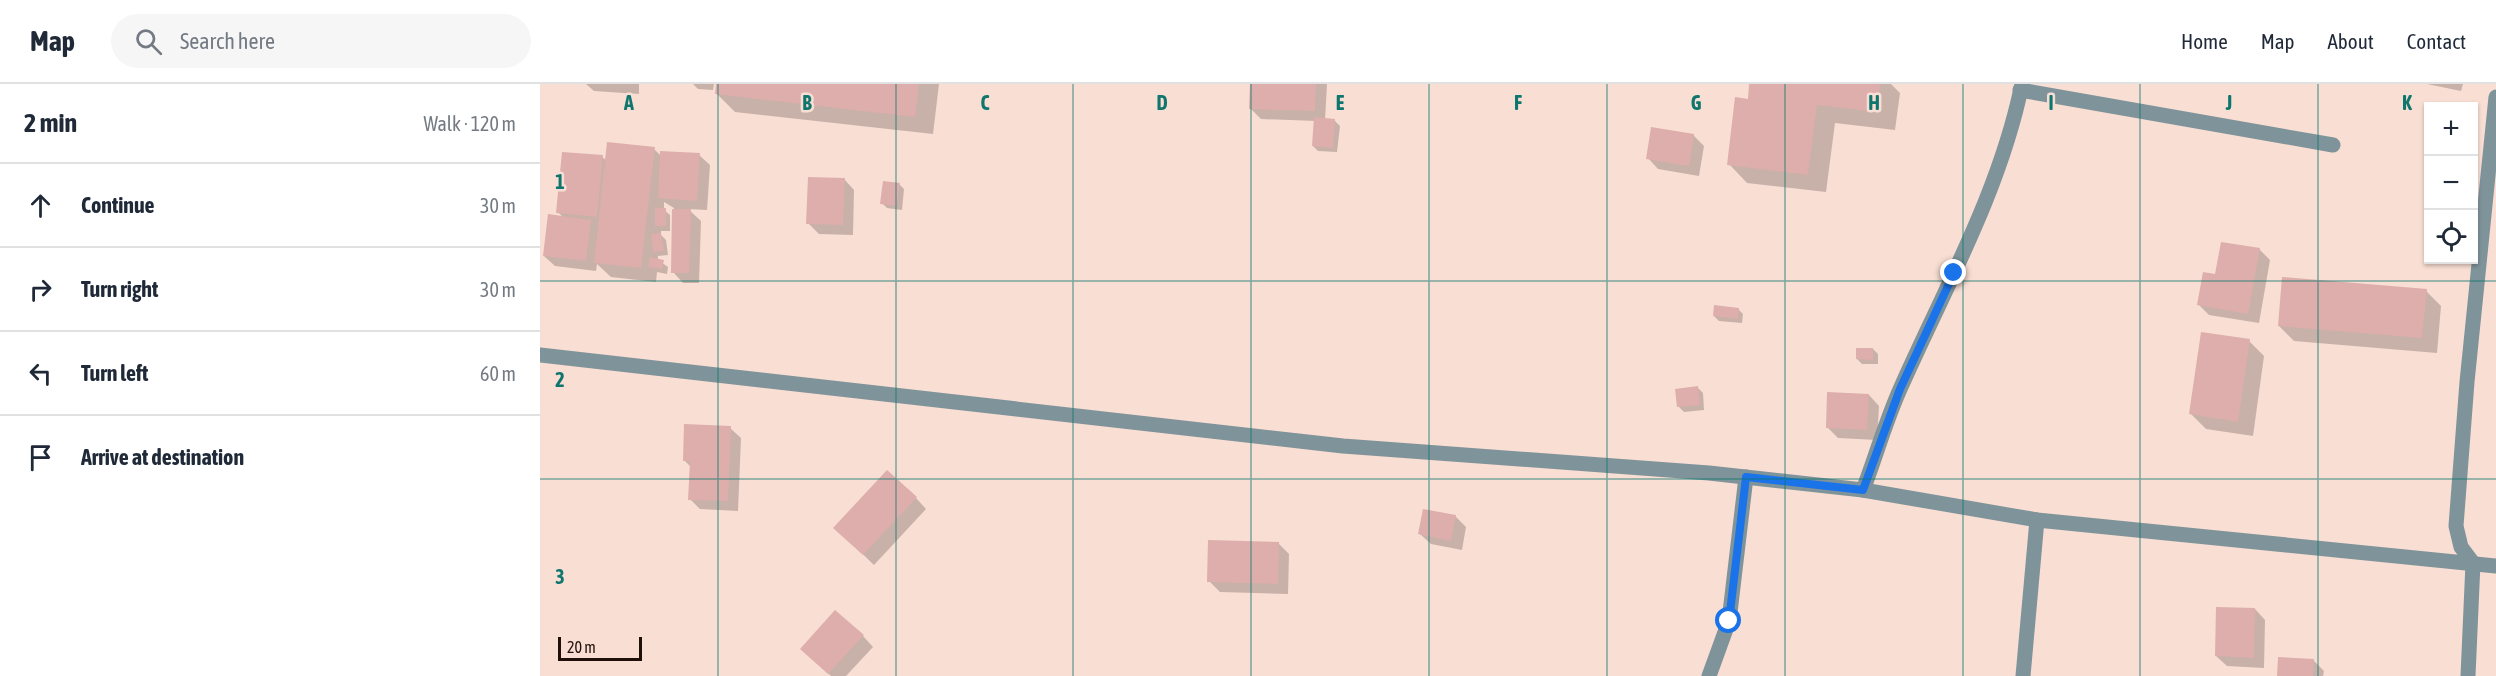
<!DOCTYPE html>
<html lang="en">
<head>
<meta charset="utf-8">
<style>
  body { margin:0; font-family:"Asap Condensed",sans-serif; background:#f6f6f7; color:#1f2937 }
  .controls { position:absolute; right:18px; top:18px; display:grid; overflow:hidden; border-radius:0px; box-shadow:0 2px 4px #0004 }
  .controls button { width:54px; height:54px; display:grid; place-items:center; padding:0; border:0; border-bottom:2px solid #e0e1e3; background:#fff; color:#1f2937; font:30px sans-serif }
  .scale { position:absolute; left:18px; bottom:15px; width:84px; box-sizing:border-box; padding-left:6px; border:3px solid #1f100a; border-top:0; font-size:16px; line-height:21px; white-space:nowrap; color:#1f100a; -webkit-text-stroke:4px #f9ded3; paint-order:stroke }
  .stop { position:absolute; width:18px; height:18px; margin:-14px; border:4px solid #1a73e8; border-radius:50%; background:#fff }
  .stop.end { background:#1a73e8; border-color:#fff; box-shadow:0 2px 6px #0008 }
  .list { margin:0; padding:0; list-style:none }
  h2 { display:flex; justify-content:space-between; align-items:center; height:78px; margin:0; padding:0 24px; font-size:26px }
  h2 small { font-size:20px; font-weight:400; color:#747a83 }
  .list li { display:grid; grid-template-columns:39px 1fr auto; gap:18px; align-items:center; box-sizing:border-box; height:84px; padding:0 24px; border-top:2px solid #e0e1e3 }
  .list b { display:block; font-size:22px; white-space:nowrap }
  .list em { font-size:20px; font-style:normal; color:#747a83 }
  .icon { flex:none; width:33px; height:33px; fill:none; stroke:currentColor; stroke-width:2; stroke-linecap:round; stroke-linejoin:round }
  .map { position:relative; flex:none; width:1956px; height:592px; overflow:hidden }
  header { display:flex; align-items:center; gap:36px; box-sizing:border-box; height:84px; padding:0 30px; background:#fff; border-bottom:2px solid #e0e1e3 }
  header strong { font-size:28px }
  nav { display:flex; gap:33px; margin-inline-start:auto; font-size:21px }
  .search { width:420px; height:54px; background:#f6f6f7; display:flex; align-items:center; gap:15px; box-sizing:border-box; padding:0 21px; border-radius:33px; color:#747a83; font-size:22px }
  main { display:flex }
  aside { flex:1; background:#fff }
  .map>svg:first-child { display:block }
</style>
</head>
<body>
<header>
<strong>Map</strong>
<div class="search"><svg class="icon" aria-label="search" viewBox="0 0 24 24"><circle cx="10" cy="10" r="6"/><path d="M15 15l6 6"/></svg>Search here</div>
<nav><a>Home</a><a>Map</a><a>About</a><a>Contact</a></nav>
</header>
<main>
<aside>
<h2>2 min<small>Walk · 120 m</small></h2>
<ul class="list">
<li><svg class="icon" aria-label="ahead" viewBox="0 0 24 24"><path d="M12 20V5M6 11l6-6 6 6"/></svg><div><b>Continue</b></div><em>30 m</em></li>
<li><svg class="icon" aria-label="right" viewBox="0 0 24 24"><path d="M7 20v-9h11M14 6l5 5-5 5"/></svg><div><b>Turn right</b></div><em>30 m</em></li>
<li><svg class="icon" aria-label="left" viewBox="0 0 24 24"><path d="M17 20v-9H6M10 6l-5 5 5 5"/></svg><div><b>Turn left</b></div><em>60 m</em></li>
<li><svg class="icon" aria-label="arrive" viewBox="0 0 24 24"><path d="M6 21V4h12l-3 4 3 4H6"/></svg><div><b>Arrive at destination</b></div></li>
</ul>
</aside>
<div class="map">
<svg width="1956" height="592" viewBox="0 0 1956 592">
  <rect width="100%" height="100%" fill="#f9ded3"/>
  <g fill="#0003">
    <path d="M46 0H99V10L54 7Z"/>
    <path d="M153 0H174L173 6 158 5Z"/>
    <path d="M178 0H399L393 50 195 28 177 10Z"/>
    <path d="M711 0H787L785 36 795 37 800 42 797 68 778 67 773 62 776 37 721 35 710 24Z"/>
    <path d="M1211 0H1351L1360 9 1355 46 1295 39 1286 108 1207 99 1189 80 1209 16Z"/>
    <path d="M1887 0H1923L1921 7Z"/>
    <path d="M1153 51 1164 62 1159 92 1118 85 1108 74Z"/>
    <path d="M114 65 122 73 159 71 170 81 167 126 148 125 161 137 159 199H143L133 188 134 124 124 118V126L130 131V147H121V151L126 156 128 171 118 172V176L128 183 127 190 117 188 116 198 71 193 57 180 56 187 15 182 4 172 24 134 18 128 62 73 67 77Z"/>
    <path d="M304 95 314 106 313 151 279 150 268 139Z"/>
    <path d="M359 100 364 105 362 126 347 124 342 119Z"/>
    <path d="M1719 165 1730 176 1719 239 1669 231 1659 221 1676 192Z"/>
    <path d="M1886 207 1901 222 1897 269 1754 257 1739 242Z"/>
    <path d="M1198 225 1203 230 1202 239 1179 237 1174 232Z"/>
    <path d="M1709 257 1724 272 1713 352 1666 345 1651 330Z"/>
    <path d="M1333 265 1338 270V280H1322L1317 275Z"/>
    <path d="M1158 304 1163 309 1164 326 1144 328 1139 323Z"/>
    <path d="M1329 311 1339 322 1337 356 1298 354 1287 343Z"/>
    <path d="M190 344 201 354 198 427 160 425 150 415 151 383 145 377Z"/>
    <path d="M376 414 386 425 334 481 306 454Z"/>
    <path d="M885 426 916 433 926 443 922 466 891 460 880 450Z"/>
    <path d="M738 459 749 470 748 510 680 508 669 497Z"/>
    <path d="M1715 525 1725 536 1724 584 1687 582 1676 572Z"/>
    <path d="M323 552 333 563 306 592H291L273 575Z"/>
    <path d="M1773 576 1784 587 1783 592H1739Z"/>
  </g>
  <g fill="#ddaeab">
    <path d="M176 0H379L375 33 175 10Z"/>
    <path d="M710 0H776L775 27 709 25Z"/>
    <path d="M1209 0H1340L1337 28 1277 21 1268 91 1187 81 1195 13 1208 15Z"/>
    <path d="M774 33 795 35 793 64 772 62Z"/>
    <path d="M1111 43 1154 50 1149 82 1106 75Z"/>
    <path d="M67 58 115 63 101 184 54 179Z"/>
    <path d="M120 67 160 69 157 117 118 114Z"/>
    <path d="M22 68 63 71 57 133 16 129Z"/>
    <path d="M268 93 305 94 303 141 266 140Z"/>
    <path d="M343 97 360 99 357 122 340 120Z"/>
    <rect x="115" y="124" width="11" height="18"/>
    <path d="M132 125H151L149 189H131Z"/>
    <path d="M8 130 51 136 46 177 3 172Z"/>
    <path d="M121 149 124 167 113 168 111 150Z"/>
    <path d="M1681 158 1720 164 1708 230 1657 221 1663 188 1675 190Z"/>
    <path d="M110 173 124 176 122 185 108 183Z"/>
    <path d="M1742 193 1887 205 1882 254 1738 242Z"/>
    <path d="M1174 221 1199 224 1198 235 1173 232Z"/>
    <path d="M1661 248 1710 255 1698 338 1649 330Z"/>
    <path d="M1316 264H1333V276L1316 275Z"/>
    <path d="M1158 302 1160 321 1137 323 1135 305Z"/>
    <path d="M1287 308 1329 310 1327 346 1286 344Z"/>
    <path d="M144 340 191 342 188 417 148 416 150 377H143Z"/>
    <path d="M347 386 377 413 323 471 293 444Z"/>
    <path d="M883 425 916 431 911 457 878 450Z"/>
    <path d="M668 456 739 458 738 500 667 498Z"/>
    <path d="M1676 523 1715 524 1714 574 1675 572Z"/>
    <path d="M295 526 324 551 288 590 260 565Z"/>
    <path d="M1738 573 1774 575 1773 592H1737Z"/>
  </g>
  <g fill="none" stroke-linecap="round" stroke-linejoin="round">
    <g stroke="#7f939a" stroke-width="15">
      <path d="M1480 6 1793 61"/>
      <path d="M0 271 803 362 1169 389 1323 406 1497 436 1956 482"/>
      <path d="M1323 406C1336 372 1346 336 1361 303 1405 204 1460 107 1482 0"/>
      <path d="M1169 592 1189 537 1206 393"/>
      <path d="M1483 592 1497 436"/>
      <path d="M1928 592 1933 479 1921 463 1916 442 1927 298 1956 13"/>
    </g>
  </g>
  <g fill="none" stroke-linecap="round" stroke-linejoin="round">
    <path stroke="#1a73e8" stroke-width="8" d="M1189 537 1206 393 1323 406 1360 305 1414 189"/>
  </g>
  <path fill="none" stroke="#0f766e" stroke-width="1.5" stroke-opacity="0.55" d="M178 0V592M356 0V592M533 0V592M711 0V592M889 0V592M1067 0V592M1245 0V592M1423 0V592M1600 0V592M1778 0V592M0 197H1956M0 395H1956"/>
  <g font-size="20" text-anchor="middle" font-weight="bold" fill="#0f766e" stroke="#f9ded3" stroke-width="5" stroke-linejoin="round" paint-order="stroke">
    <text x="89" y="26">A</text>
    <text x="267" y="26">B</text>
    <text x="445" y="26">C</text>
    <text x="622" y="26">D</text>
    <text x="800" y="26">E</text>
    <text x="978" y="26">F</text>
    <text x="1156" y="26">G</text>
    <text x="1334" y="26">H</text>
    <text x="1511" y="26">I</text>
    <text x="1689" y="26">J</text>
    <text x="1867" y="26">K</text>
    <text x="20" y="105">1</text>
    <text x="20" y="303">2</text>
    <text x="20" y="500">3</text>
  </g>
</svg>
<div class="controls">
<button>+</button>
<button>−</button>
<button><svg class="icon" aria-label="locate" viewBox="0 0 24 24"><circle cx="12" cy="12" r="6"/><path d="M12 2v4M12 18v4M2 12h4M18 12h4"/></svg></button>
</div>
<div class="scale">20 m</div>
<div class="stop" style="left:1189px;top:537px"></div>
<div class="stop end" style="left:1414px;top:189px"></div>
</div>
</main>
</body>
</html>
